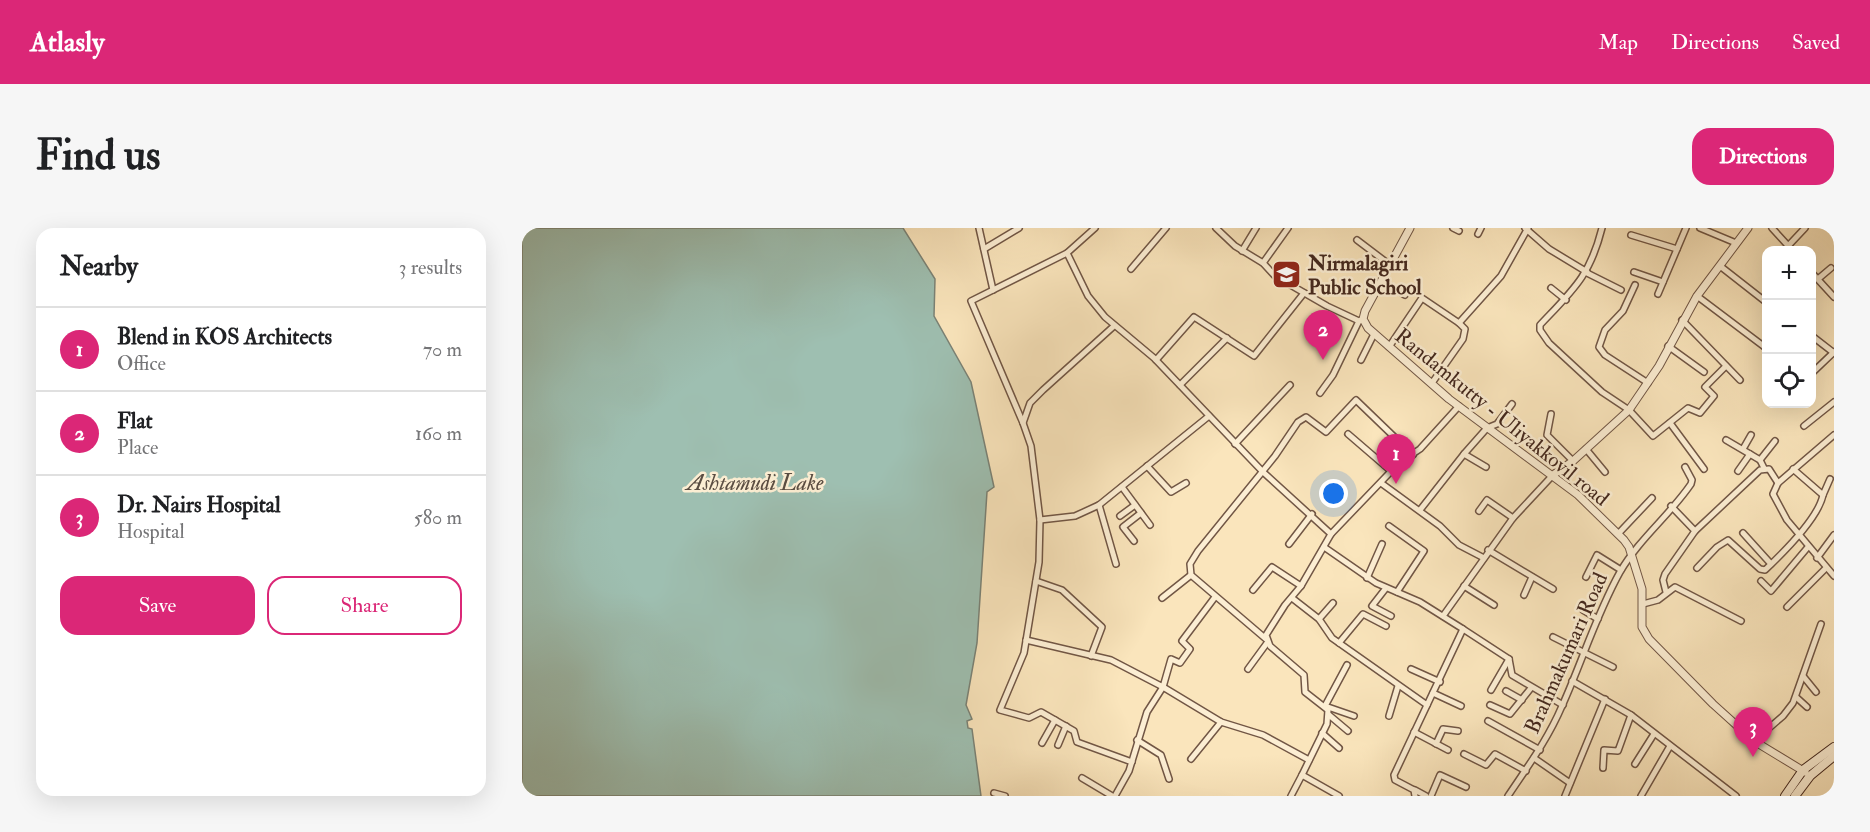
<!DOCTYPE html>
<html lang="en">
<head>
<meta charset="utf-8">
<style>
  body { margin:0; font-family:"IM FELL Double Pica",serif; background:#f6f6f6; color:#202124 }
  .controls { position:absolute; right:18px; top:18px; display:grid; overflow:hidden; border-radius:12px; box-shadow:0 6px 24px #0002 }
  .controls button { width:54px; height:54px; display:grid; place-items:center; padding:0; border:0; border-bottom:2px solid #e0e0e0; background:#fff; color:#202124; font:30px sans-serif }
  .you { position:absolute; left:812px; top:266px; width:21px; height:21px; margin:-15px; border:4px solid #fff; border-radius:50%; background:#1a73e8; box-shadow:0 0 0 9px #1a73e833 }
  .badge { display:grid; place-items:center; width:39px; height:39px; border-radius:50%; background:#db2777; color:#fff; font-size:20px; font-weight:700 }
  .pin { position:absolute; translate:-50% -50px; filter:drop-shadow(0 2px 3px #0008) }
  .pin::after { content:''; position:absolute; top:32px; width:21px; height:18px; background:inherit; clip-path:polygon(0 0,100% 0,50% 100%) }
  .list { margin:0; padding:0; list-style:none }
  h2 { display:flex; justify-content:space-between; align-items:center; height:78px; margin:0; padding:0 24px; font-size:26px }
  h2 small { font-size:20px; font-weight:400; color:#757577 }
  .list li { display:grid; grid-template-columns:39px 1fr auto; gap:18px; align-items:center; box-sizing:border-box; height:84px; padding:0 24px; border-top:2px solid #e0e0e0 }
  .list b { display:block; font-size:22px; white-space:nowrap }
  .list p { margin:0; font-size:20px; white-space:nowrap; color:#757577 }
  .list em { font-size:20px; font-style:normal; color:#757577 }
  .actions { display:flex; gap:12px; padding:18px 24px }
  .actions a { flex:1; padding:14px 0; border:2px solid #db2777; border-radius:18px; text-align:center; font-size:21px; color:#db2777 }
  .actions .main { background:#db2777; color:#fff }
  .icon { flex:none; width:33px; height:33px; fill:none; stroke:currentColor; stroke-width:2; stroke-linecap:round; stroke-linejoin:round }
  .map { position:relative; flex:none; width:1312px; height:568px; overflow:hidden; border-radius:18px }
  header { display:flex; align-items:center; gap:36px; box-sizing:border-box; height:84px; padding:0 30px; background:#db2777; color:#fff }
  header strong { font-size:28px }
  nav { display:flex; gap:33px; margin-inline-start:auto; font-size:21px }
  .intro { display:flex; align-items:center; justify-content:space-between; box-sizing:border-box; height:144px; padding:0 36px }
  h1 { margin:0; font-size:42px }
  .button { padding:15px 27px; border-radius:18px; background:#db2777; color:#fff; font-size:21px; font-weight:700 }
  main { display:flex; gap:36px; padding:0 36px }
  aside { flex:1; background:#fff; border-radius:18px; box-shadow:0 6px 24px #0002 }
  .map>svg:first-child { display:block }
</style>
</head>
<body>
<header>
<strong>Atlasly</strong>
<nav><a>Map</a><a>Directions</a><a>Saved</a></nav>
</header>
<div class="intro"><h1>Find us</h1><a class="button">Directions</a></div>
<main>
<aside>
<h2>Nearby<small>3 results</small></h2>
<ul class="list">
<li><span class="badge">1</span><div><b>Blend in KOS Architects</b><p>Office</p></div><em>70 m</em></li>
<li><span class="badge">2</span><div><b>Flat</b><p>Place</p></div><em>160 m</em></li>
<li><span class="badge">3</span><div><b>Dr. Nairs Hospital</b><p>Hospital</p></div><em>580 m</em></li>
</ul>
<div class="actions"><a class="main">Save</a><a>Share</a></div>
</aside>
<div class="map">
<svg width="1312" height="568" viewBox="0 0 1312 568">
  <rect width="100%" height="100%" fill="#fae5bc"/>
  <filter id="stains"><feTurbulence type="fractalNoise" baseFrequency=".00333" numOctaves="4"/><feColorMatrix values="0 0 0 0 .2 0 0 0 0 .09 0 0 0 0 .02 0 0 0 .5 -.17"/></filter>
  <radialGradient id="worn" r=".72"><stop offset=".6" stop-color="#630" stop-opacity="0"/><stop offset="1" stop-color="#630" stop-opacity=".3"/></radialGradient>
  <path fill="#9ebfb1" stroke="#7a8276" stroke-width="1.5" d="M0 0H381L413 51 412 88 449 154 472 259 465 264 455 415 444 477 450 491 445 493 446 500 450 501 459 568H0Z"/>
  <g fill="none" stroke-linecap="round" stroke-linejoin="round">
    <defs>
      <g id="minor">
        <path d="M457 0 471 62"/>
        <path d="M694 0 713 18 741 35 753 48 805 78 837 93 841 91"/>
        <path d="M931 0 937 3"/>
        <path d="M1003 0 1027 21 1065 44"/>
        <path d="M1080 0C1068 48 1051 62 1018 97V102L1027 115 1080 164 1107 182 1131 208 1166 180 1178 185 1192 168 1183 159 1204 138"/>
        <path d="M1178 0 1214 15"/>
        <path d="M1250 0 1270 22"/>
        <path d="M956 6 959 0"/>
        <path d="M1109 7 1155 21"/>
        <path d="M835 12 868 37"/>
        <path d="M1266 18 1283 0"/>
        <path d="M462 21 497 0"/>
        <path d="M720 23 734 0"/>
        <path d="M545 25 573 0"/>
        <path d="M741 35 766 0"/>
        <path d="M1198 38 1244 74"/>
        <path d="M609 41 644 0"/>
        <path d="M1112 44 1141 54"/>
        <path d="M1065 45 1099 62"/>
        <path d="M1290 45 1312 69"/>
        <path d="M1296 51 1309 40"/>
        <path d="M860 53 883 67"/>
        <path d="M1113 57 1101 83 1083 102 1077 119 1083 127 1126 155"/>
        <path d="M1029 60 1044 72"/>
        <path d="M1136 66 1164 0"/>
        <path d="M1175 68 1244 120"/>
        <path d="M1160 92 1218 152"/>
        <path d="M1244 92V91"/>
        <path d="M592 98 521 162 508 175 501 195 509 218 518 292 517 334 502 425 478 482 507 490 519 484 552 503 555 514 610 534"/>
        <path d="M1290 108 1312 125"/>
        <path d="M1146 118 1182 144"/>
        <path d="M867 119 900 70 937 95"/>
        <path d="M634 132 672 89 732 128 782 65"/>
        <path d="M839 132 852 106"/>
        <path d="M1290 145 1312 124"/>
        <path d="M910 155 941 111 943 101 937 95 979 48 1006 0"/>
        <path d="M658 157 705 110"/>
        <path d="M798 165 811 147 837 93"/>
        <path d="M1029 186 1025 207 1051 233"/>
        <path d="M501 195 449 73 545 25 566 68 583 89 632 130 741 244 809 306"/>
        <path d="M1148 195 1182 241"/>
        <path d="M1282 198 1312 174"/>
        <path d="M826 206 869 243"/>
        <path d="M1312 207 1256 255 1251 266 1265 292 1312 348"/>
        <path d="M1204 212 1238 232 1242 240"/>
        <path d="M713 216 768 157"/>
        <path d="M1064 221 1083 244"/>
        <path d="M1221 221 1229 207"/>
        <path d="M942 226 964 239"/>
        <path d="M1238 232 1253 213"/>
        <path d="M625 238 649 264 664 255"/>
        <path d="M1271 241 1301 267 1308 251"/>
        <path d="M1216 243 1228 226"/>
        <path d="M859 255 918 298 937 317 962 330"/>
        <path d="M600 259 628 297"/>
        <path d="M577 277 594 336"/>
        <path d="M1149 278 1173 303"/>
        <path d="M898 282 942 226 965 200 975 196 990 176"/>
        <path d="M957 283 965 272 991 290"/>
        <path d="M598 288 613 277"/>
        <path d="M518 292 553 288 577 277 687 188"/>
        <path d="M867 298 902 323 875 364"/>
        <path d="M1221 305 1249 336"/>
        <path d="M1096 306 1130 270"/>
        <path d="M612 313 601 299 619 285"/>
        <path d="M767 316 790 286"/>
        <path d="M802 319 854 355 898 374 941 401 872 547 873 552 892 562 893 568"/>
        <path d="M966 322 1031 361"/>
        <path d="M1295 330 1312 307"/>
        <path d="M1175 340 1195 319 1206 312 1238 341 1243 342C1261 325 1296 291 1301 267"/>
        <path d="M1064 349 1075 327 1099 342"/>
        <path d="M845 350 860 316"/>
        <path d="M514 353 540 362 580 399 569 428"/>
        <path d="M1239 353 1249 363 1286 319"/>
        <path d="M942 358 972 377"/>
        <path d="M864 360 850 378 869 388"/>
        <path d="M731 362 750 339 779 358"/>
        <path d="M1144 364 1141 352 1143 346 1173 303 1238 242 1247 241 1256 255"/>
        <path d="M1002 367 1010 349"/>
        <path d="M640 370 669 347"/>
        <path d="M770 370 797 391 810 410 905 477"/>
        <path d="M1121 376 1136 372 1153 359 1219 393"/>
        <path d="M1265 379 1304 340"/>
        <path d="M1061 382 1076 391"/>
        <path d="M921 388 991 290 1031 247"/>
        <path d="M797 391 811 375"/>
        <path d="M941 401 987 431 990 447 1041 477"/>
        <path d="M1031 409 1091 439"/>
        <path d="M744 411 669 347 668 336 676 323 753 228 776 194 784 189 804 204 834 172 891 227"/>
        <path d="M504 412 589 432 641 459 649 431 658 435 668 421 660 413 693 369"/>
        <path d="M817 415 841 386 864 398"/>
        <path d="M825 437 803 478 832 488"/>
        <path d="M726 441 745 415"/>
        <path d="M889 441 918 454"/>
        <path d="M1281 448 1294 464"/>
        <path d="M1050 453 1109 487 1214 568"/>
        <path d="M969 462 987 431"/>
        <path d="M984 463 1000 472"/>
        <path d="M911 465 939 478"/>
        <path d="M1274 469 1285 479"/>
        <path d="M968 477 988 486 1009 460"/>
        <path d="M807 487 826 503"/>
        <path d="M867 488 876 458"/>
        <path d="M966 493 1018 522"/>
        <path d="M892 504 926 522"/>
        <path d="M800 505 817 520"/>
        <path d="M615 512 639 527 647 551"/>
        <path d="M1232 513 1261 488 1271 475 1299 396"/>
        <path d="M520 515 533 492"/>
        <path d="M914 516 921 501 936 503"/>
        <path d="M536 517 544 498"/>
        <path d="M942 526 964 537 973 526 1004 543"/>
        <path d="M1012 530 1048 555"/>
        <path d="M669 531 699 494"/>
        <path d="M1113 536 1132 506"/>
        <path d="M1081 540 1082 522 1096 523 1109 487"/>
        <path d="M560 550 590 568"/>
        <path d="M893 562 904 568"/>
        <path d="M472 565 483 568"/>
        <path d="M593 568 607 543 625 484 641 459 699 494 741 507 787 532"/>
        <path d="M769 568 780 547"/>
        <path d="M817 568 780 547 805 496 806 482 783 464 782 447 748 418 744 407 763 377 779 358 809 306 877 235 898 221 937 178"/>
        <path d="M909 568 918 547 944 559"/>
        <path d="M986 568C1006 538 1026 511 1040 478 1060 434 1074 387 1098 344 1117 311 1148 287 1169 256L1170 252 1163 239"/>
        <path d="M1043 568 1083 471"/>
        <path d="M1119 568 1148 518"/>
      </g>
      <g id="tertiary">
        <path d="M888 0 843 83 841 91 846 100 927 171 1056 267 1102 312 1107 319 1120 361V399L1127 411 1191 476 1232 513 1283 544"/>
        <path d="M1031 247 1051 233 1107 182 1137 138 1175 68 1226 0"/>
      </g>
      <g id="secondary">
        <path d="M1263 568 1281 542 1312 519"/>
        <path d="M1273 568 1288 548 1312 528"/>
      </g>
    </defs>
    <use href="#minor" stroke="#715645" stroke-width="8"/>
    <use href="#tertiary" stroke="#715645" stroke-width="9"/>
    <use href="#secondary" stroke="#43271d" stroke-width="10"/>
    <use href="#minor" stroke="#fceed3" stroke-width="5"/>
    <use href="#tertiary" stroke="#fceed3" stroke-width="7"/>
    <use href="#secondary" stroke="#fceed3" stroke-width="8"/>
  </g>
  <defs>
    <symbol id="school-square" viewBox="-11 -11 22 22"><rect x="-9" y="-9" width="18" height="18" rx="4" fill="#8f2418" stroke="#fceed3"/><path d="M0-5L7-2L0 1L-7-2ZM-4 1L0 2.5L4 1V4Q0 6-4 4Z" fill="#fff"/></symbol>
  </defs>
  <g fill-rule="evenodd">
    <use href="#school-square" x="748" y="30" width="33" height="33"/>
  </g>
  <g text-anchor="middle" stroke-width="5" stroke-linejoin="round" paint-order="stroke">
    <g font-size="21" font-weight="bold" fill="#43271d" stroke="#fceed3" text-anchor="start">
      <text x="786" y="42">Nirmalagiri<tspan x="786" dy="24">Public School</tspan></text>
    </g>
    <g font-size="21" fill="#43271d" stroke="#fceed3">
      <text transform="translate(980 189) rotate(39)" y="7">Randamkutty - Uliyakkovil road</text>
      <text transform="translate(1044 425) rotate(-66)" y="7">Brahmakumari Road</text>
    </g>
    <g font-size="22" font-style="italic" fill="#5a4d42" stroke="#fceed3">
      <text x="233" y="262">Ashtamudi Lake</text>
    </g>
  </g>
  <rect width="100%" height="100%" filter="url(#stains)"/>
  <rect width="100%" height="100%" fill="url(#worn)"/>
</svg>
<div class="controls">
<button>+</button>
<button>−</button>
<button><svg class="icon" aria-label="locate" viewBox="0 0 24 24"><circle cx="12" cy="12" r="6"/><path d="M12 2v4M12 18v4M2 12h4M18 12h4"/></svg></button>
</div>
<div class="you"></div>
<div class="pin badge" style="left:874px;top:256px">1</div>
<div class="pin badge" style="left:801px;top:132px">2</div>
<div class="pin badge" style="left:1231px;top:529px">3</div>
</div>
</main>
</body>
</html>
